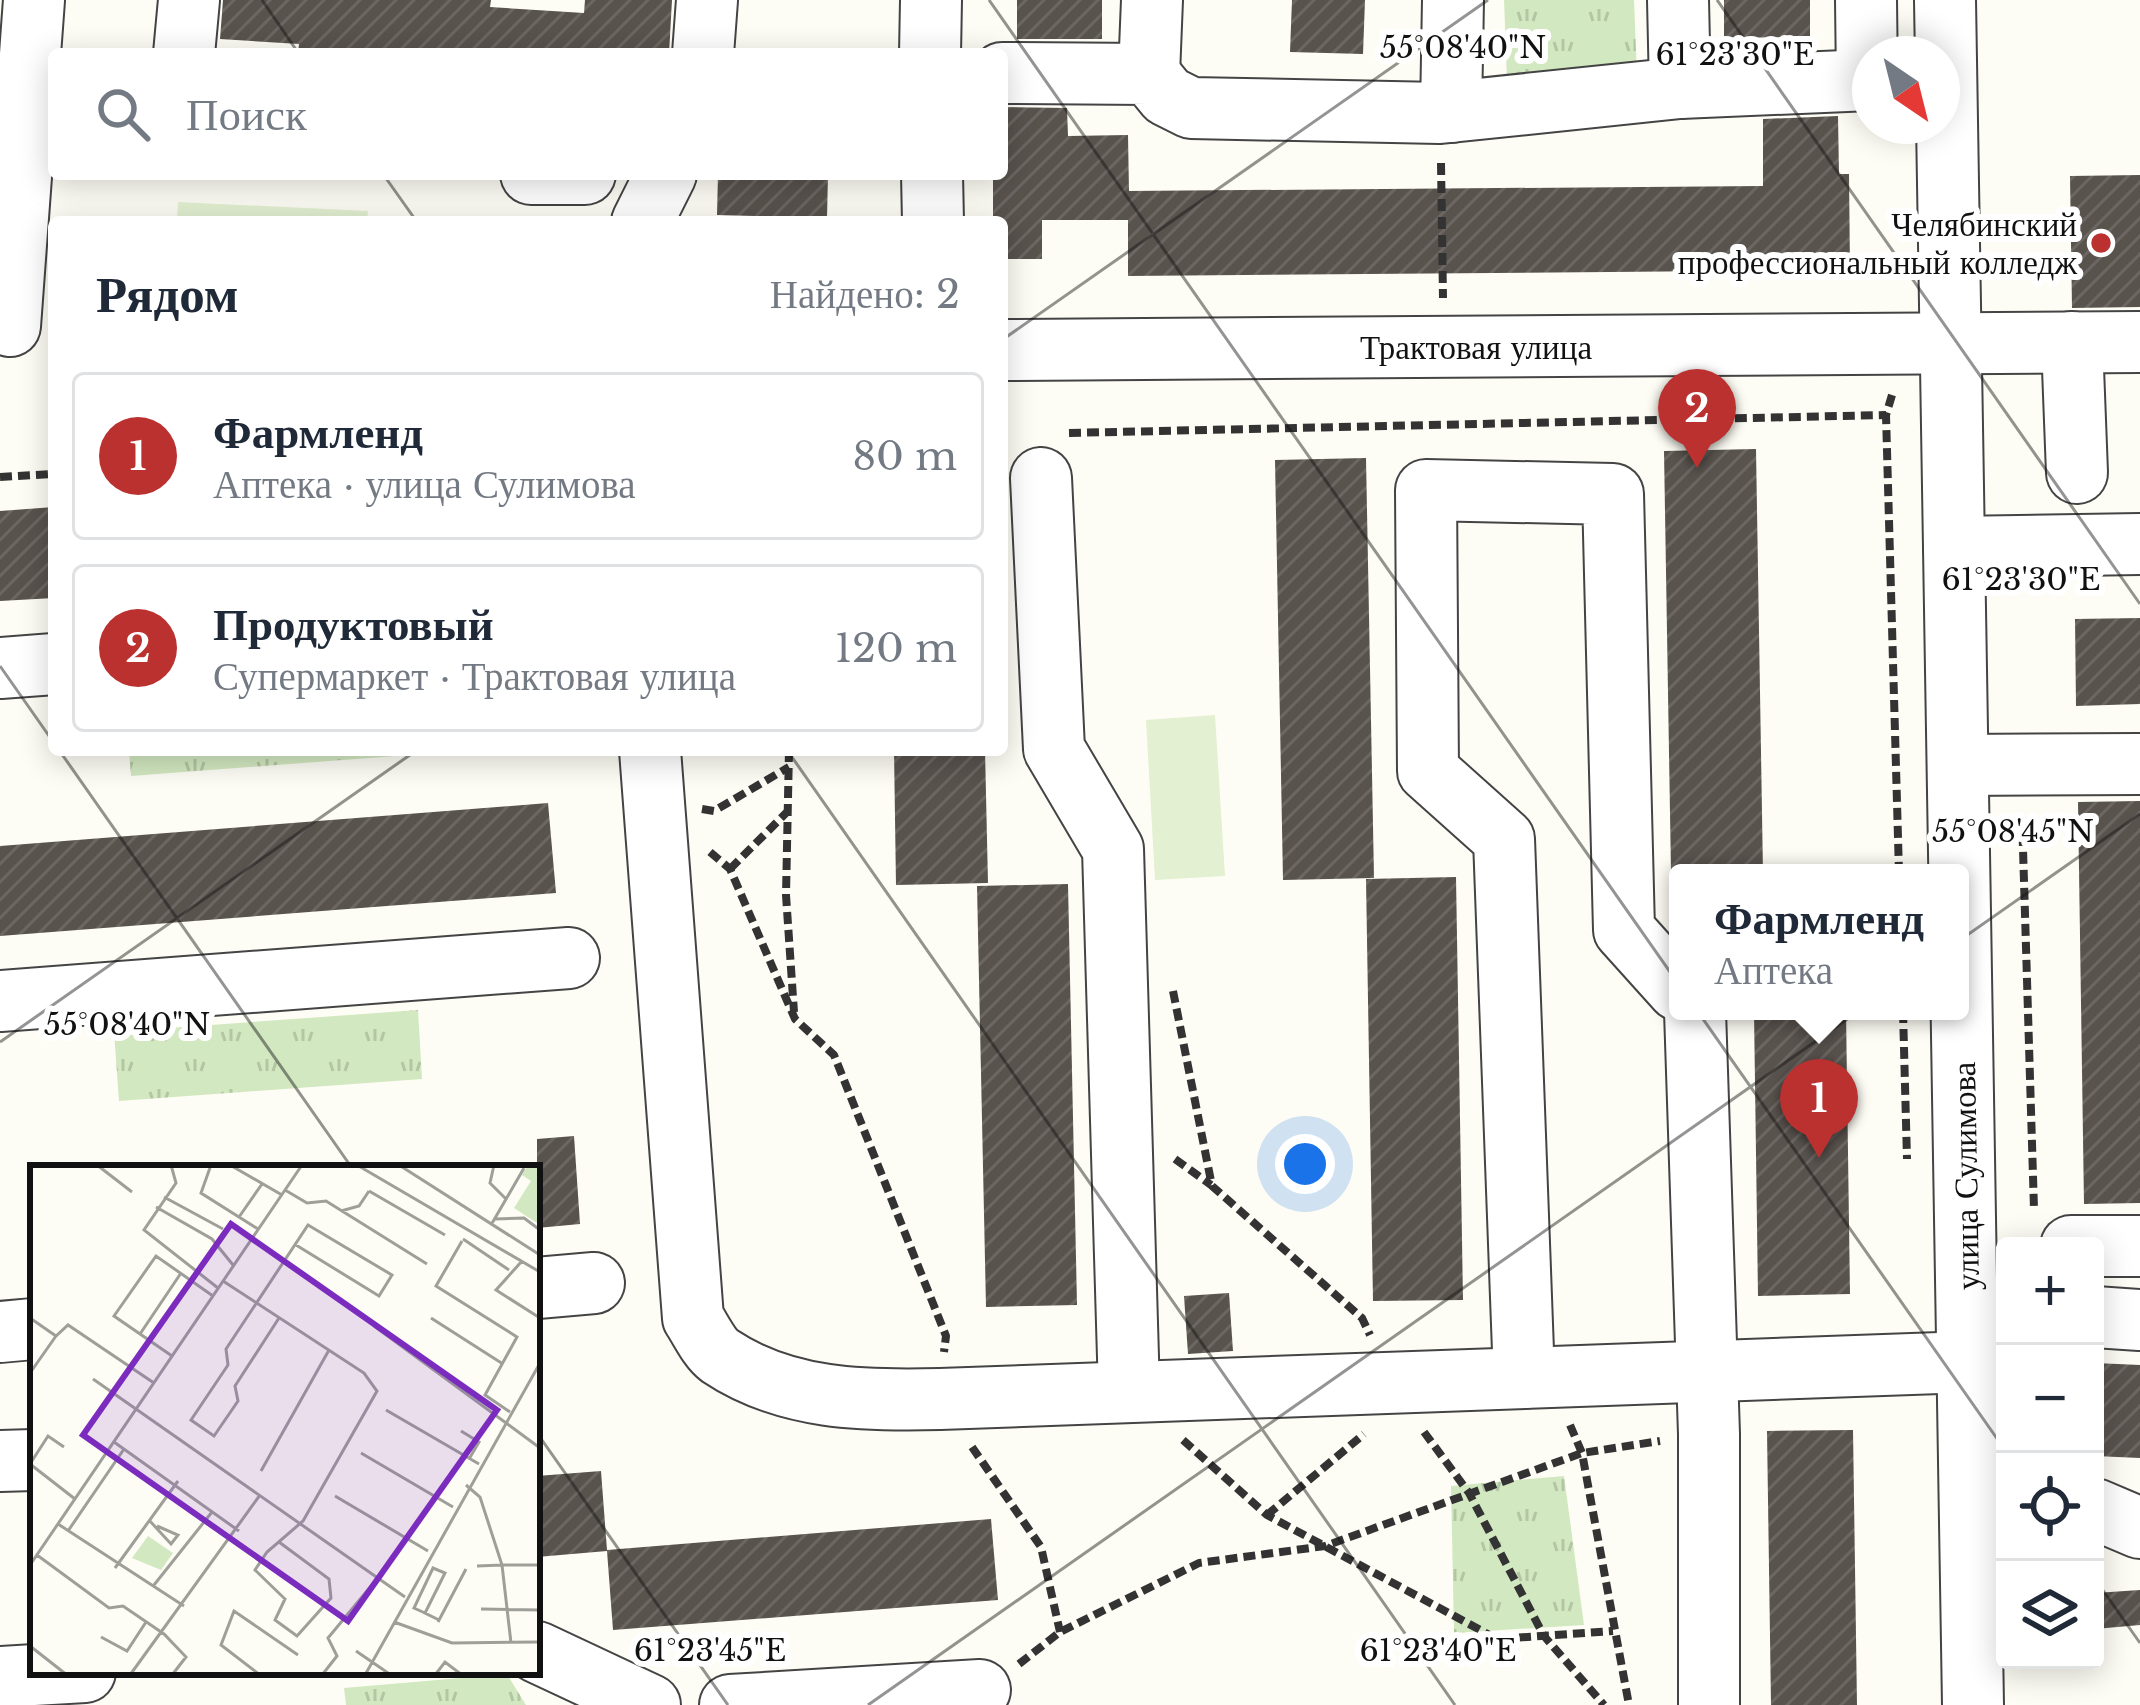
<!DOCTYPE html>
<html lang="ru">
<head>
<meta charset="utf-8">
<style>
  body { margin:0; font-family:"Libre Baskerville",serif; background:#f2f2f3; color:#1f2937 }
  .controls { position:absolute; right:36px; bottom:36px; display:grid; overflow:hidden; border-radius:12px; box-shadow:0 6px 30px #0003 }
  .controls button { width:108px; height:108px; display:grid; place-items:center; padding:0; border:0; border-bottom:3px solid #e0e1e3; background:#fff; color:#1f2937; font:60px sans-serif }
  .compass { position:absolute; left:1852px; top:36px; width:108px; height:108px; border-radius:50%; background:#fff; box-shadow:0 6px 30px #0003; rotate:145deg }
  .you { position:absolute; left:1305px; top:1164px; width:42px; height:42px; margin:-30px; border:9px solid #fff; border-radius:50%; background:#1a73e8; box-shadow:0 0 0 18px #1a73e833 }
  .badge { display:grid; place-items:center; width:78px; height:78px; border-radius:50%; background:#ba3130; color:#fff; font-size:39px; font-weight:700 }
  .pin { position:absolute; translate:-50% -99px; filter:drop-shadow(0 3px 6px #0008) }
  .pin::after { content:''; position:absolute; top:63px; width:42px; height:36px; background:inherit; clip-path:polygon(0 0,100% 0,50% 100%) }
  .popup { position:absolute; left:1669px; top:864px; width:300px; height:156px; box-sizing:border-box; display:grid; place-content:center; border-radius:12px; background:#fff; filter:drop-shadow(0 3px 9px #0005); font-size:39px; white-space:nowrap; color:#747a83 }
  .popup b { font-size:45px; color:#1f2937 }
  .popup::after { content:''; position:absolute; left:50%; top:100%; margin-left:-24px; border:24px solid transparent; border-top-color:#fff }
  .list { margin:0; padding:0; list-style:none }
  h2 { display:flex; justify-content:space-between; align-items:center; height:156px; margin:0; padding:0 48px; font-size:51px }
  h2 small { font-size:39px; font-weight:400; color:#747a83 }
  .list li { display:grid; grid-template-columns:78px 1fr auto; gap:36px; align-items:center; box-sizing:border-box; height:168px; margin:0 24px 24px; padding:0 24px; border:3px solid #e0e1e3; border-radius:12px }
  .list b { display:block; font-size:45px; white-space:nowrap }
  .list p { margin:0; font-size:39px; white-space:nowrap; color:#747a83 }
  .list em { font-size:39px; font-style:normal; color:#747a83 }
  .icon { flex:none; width:66px; height:66px; fill:none; stroke:currentColor; stroke-width:2; stroke-linecap:round; stroke-linejoin:round }
  .map { position:relative; flex:none; width:2140px; height:1705px; overflow:hidden }
  .search { position:absolute; background:#fff; box-shadow:0 6px 30px #0003; left:48px; top:48px; width:960px; height:132px; display:flex; align-items:center; gap:30px; box-sizing:border-box; padding:0 42px; border-radius:12px; color:#747a83; font-size:45px }
  .panel { position:absolute; background:#fff; box-shadow:0 6px 30px #0003; left:48px; top:216px; width:960px; height:540px; border-radius:12px }
  .map>svg:first-child { display:block }
</style>
</head>
<body>
<div class="map">
<svg width="2140" height="1705" viewBox="0 0 2140 1705">
  <defs>
    <pattern id="park-tufts" width="24" height="20" patternUnits="userSpaceOnUse" patternTransform="scale(3)"><rect width="24" height="20" fill="#d2e8c0"/><path d="M3 7l-1-3M5 7V3M7 7l1-3M15 17l-1-3M17 17v-4M19 17l1-3" fill="none" stroke="#b3c6a4"/></pattern>
    <pattern id="building-hatch" width="6" height="6" patternUnits="userSpaceOnUse" patternTransform="scale(3)"><rect width="6" height="6" fill="#59534e"/><path d="M-1 1l2-2M0 6l6-6M5 7l2-2" fill="none" stroke="#6c6763"/></pattern>
  </defs>
  <rect width="100%" height="100%" fill="#fefdf5"/>
  <g fill="url(#park-tufts)">
    <path d="M1504 0H1634L1637 77 1507 81Z"/>
    <path d="M129 750H434L435 753 131 776Z"/>
    <path d="M418 1010 422 1079 119 1101 114 1032Z"/>
    <path d="M1564 1476 1584 1625 1454 1633 1451 1486Z"/>
    <path d="M507 1674 526 1705H346L344 1688Z"/>
  </g>
  <g fill="#e3f0d1">
    <path d="M178 202 368 211 367 222H177Z"/>
    <path d="M1215 715 1225 876 1155 880 1146 720Z"/>
  </g>
  <g fill="url(#building-hatch)">
    <path d="M223 0H491L490 7 584 13 585 0H672L669 54 387 49V54H298L299 44 220 39Z"/>
    <rect x="1017" y="0" width="85" height="39"/>
    <path d="M1292 0H1365L1363 54 1290 52Z"/>
    <path d="M1724 0H1810V37L1724 38Z"/>
    <path d="M1002 107 1067 108 1068 136 1128 135 1129 191 1763 186V119L1838 116 1839 174H1849L1850 270 1128 276V220H1042V259H1002V221H993V174H1002Z"/>
    <path d="M718 174H828L827 218 717 215Z"/>
    <path d="M2140 175V307L2072 308 2070 176Z"/>
    <path d="M1756 449 1763 873H1671L1664 451Z"/>
    <path d="M1366 458 1374 878 1283 880 1275 460Z"/>
    <path d="M54 507V598L0 601V511Z"/>
    <path d="M2140 618V704L2076 706 2075 619Z"/>
    <path d="M894 750H985L988 883 896 885Z"/>
    <path d="M2140 801V1203L2084 1204 2078 802Z"/>
    <path d="M548 803 556 893 0 936V846Z"/>
    <path d="M1456 877 1463 1300 1373 1301 1366 879Z"/>
    <path d="M1068 884 1077 1305 986 1307 977 886Z"/>
    <path d="M1754 1011H1846L1850 1294 1758 1296Z"/>
    <path d="M574 1136 580 1224 537 1228V1139Z"/>
    <path d="M1229 1293 1233 1351 1188 1354 1184 1296Z"/>
    <path d="M2095 1363 2140 1365V1458L2095 1456Z"/>
    <path d="M1853 1430 1857 1705H1771L1767 1431Z"/>
    <path d="M601 1471 607 1550 991 1519 998 1600 613 1630 607 1551 537 1557V1476Z"/>
    <path d="M2140 1590V1625L2095 1629V1593Z"/>
  </g>
  <g fill="none" stroke-linecap="round" stroke-linejoin="round">
    <defs>
      <g id="minor">
        <path d="M1678 0 1680 88"/>
        <path d="M1866 0 1867 80"/>
        <path d="M1945 0 1973 1705"/>
        <path d="M184 54 189 0"/>
        <path d="M703 54 707 0"/>
        <path d="M930 54 931 0"/>
        <path d="M1002 73 1149 74 1167 96 1191 108 1440 113 1680 88 1870 80"/>
        <path d="M1149 74 1152 0"/>
        <path d="M1451 112 1453 0"/>
        <path d="M531 174H585"/>
        <path d="M932 174 933 222"/>
        <path d="M642 222 666 174"/>
        <path d="M10 326 34 0"/>
        <path d="M2072 342 2077 473"/>
        <path d="M1002 350 2140 342"/>
        <path d="M1041 478 1054 749 1113 849 1129 1391"/>
        <path d="M1954 547 2140 544"/>
        <path d="M0 668 54 664"/>
        <path d="M650 750 693 1318C701 1330 709 1348 720 1356 786 1400 864 1401 940 1399L1968 1362"/>
        <path d="M1958 765 2140 764"/>
        <path d="M0 1001 569 958"/>
        <path d="M1695 1011 1709 1434V1705"/>
        <path d="M2071 1246H2140"/>
        <path d="M537 1288 594 1283"/>
        <path d="M2095 1317 2140 1320"/>
        <path d="M0 1332 33 1329"/>
        <path d="M1524 1378 1504 839 1428 771 1426 490 1613 494 1624 930 1678 990"/>
        <path d="M0 1461 33 1460"/>
        <path d="M2095 1509 2140 1528"/>
        <path d="M537 1652 650 1705"/>
        <path d="M0 1677 85 1672"/>
        <path d="M730 1705 980 1690"/>
      </g>
    </defs>
    <use href="#minor" stroke="#444" stroke-width="64"/>
    <g stroke="#333" stroke-width="8" stroke-dasharray="12 6" stroke-linecap="butt">
      <path d="M1441 163 1443 298"/>
      <path d="M1892 395 1886 415 1899 873"/>
      <path d="M1069 433 1886 415"/>
      <path d="M0 477 54 474"/>
      <path d="M789 750 786 895 794 1012"/>
      <path d="M702 809 714 811 789 767"/>
      <path d="M2022 816 2034 1209"/>
      <path d="M710 852 730 869 795 1019 834 1055 946 1336 944 1352"/>
      <path d="M730 869 788 811"/>
      <path d="M1173 991 1212 1186 1362 1318 1370 1335"/>
      <path d="M1903 1011 1907 1159"/>
      <path d="M1175 1159 1211 1185"/>
      <path d="M1570 1425 1582 1453 1629 1705"/>
      <path d="M1424 1432 1469 1493 1544 1636 1604 1705"/>
      <path d="M1183 1440 1267 1515 1497 1639 1613 1631"/>
      <path d="M972 1447 1041 1547 1060 1632"/>
      <path d="M1267 1515 1364 1434"/>
      <path d="M1019 1664 1060 1632 1199 1563 1325 1546 1582 1453 1660 1441"/>
    </g>
    <use href="#minor" stroke="#fff" stroke-width="60"/>
  </g>
  <path fill="none" stroke="#111" stroke-width="3" stroke-opacity="0.45" d="M262 0 299 54M989 0 2005 1450M1717 0 2140 604M383 174 417 222M1002 340 1488 0M0 666 54 743M59 750 352 1168M787 750 1455 1705M0 1042 417 750M537 1433 728 1705M2095 1579 2140 1643M868 1705 2140 814"/>
  <circle fill="#ba3130" stroke="#fff" stroke-width="4.5" cx="2101" cy="243" r="12"/>
  <g text-anchor="middle" stroke-width="12" stroke-linejoin="round" paint-order="stroke">
    <g font-size="33" fill="#111" stroke="#fff" text-anchor="end">
      <text x="2077" y="236">Челябинский<tspan x="2077" dy="38">профессиональный колледж</tspan></text>
    </g>
    <g font-size="33" fill="#111" stroke="#fff">
      <text x="1476" y="359">Трактовая улица</text>
      <text transform="translate(1965 1176) rotate(-91)" y="12">улица Сулимова</text>
    </g>
  </g>
  <g transform="translate(30 1165)">
    <rect width="510" height="510" fill="#fefdf5"/>
    <path d="M498 0H510V60L484 43 501 16 492 10ZM118 371 143 388 131 405 102 393Z" fill="#d2e8c0"/>
    <path fill="none" stroke="#9f9f9a" stroke-width="3" d="M67 0 102 27M141 0 146 18 114 65 188 123M181 0 171 28 228 64M200 0 252 30M327 0 510 107M369 0 510 90M464 0 460 18 475 33M255 25 277 38 296 36 397 99M339 26 415 70M134 32 193 64M126 42 182 74 203 100M311 46 329 41 339 26M209 52 232 19M465 54 494 53 510 65M461 60 494 3M433 74 479 105M432 76 406 121 487 172 455 230 480 247M492 96 466 125 510 153M193 116 334 208 347 226 273 356 237 387 225 405 255 434 245 455 267 471 301 433 299 414 249 377M0 153 26 171 38 160 124 218M249 153 205 221 208 236 184 271 161 255 198 200 196 184 278 60 362 110 349 131 266 80M401 153 473 199M344 161 510 283M110 169 151 108M142 191 84 151 126 91 183 131M0 208 26 171M63 214 375 432M356 245 449 299M431 266 449 277 439 294M84 277 209 366M331 288 423 342M0 299 45 334M0 299 18 271 34 282M231 306 299 185M436 320 450 332 472 400H510M305 331 398 386M119 355 141 379 148 370 127 361M28 359 154 441M38 366 94 284M7 390 79 443 93 441 134 469 156 492 142 510M0 400 272 0M447 401 472 400 481 478M85 403 148 316M124 420 182 347M451 444 510 445M395 448 384 443 403 403 415 408 395 448 409 455M364 457 422 478 510 477M408 457 436 404M71 472 97 486 116 457M0 481 37 510M326 486 361 510M100 510 230 330M230 510 191 480 204 446 268 490M292 510 307 491 298 473 346 415M335 510 510 198M405 510 415 497 432 510"/>
    <path fill="#7b2cbf" fill-opacity="0.15" stroke="#7b2cbf" stroke-width="6" d="M201 59 467 245 318 456 53 270Z"/>
    <rect width="510" height="510" fill="none" stroke="#111" stroke-width="6"/>
  </g>
  <g font-size="30" text-anchor="middle" fill="#111" stroke="#fff" stroke-width="12" stroke-linejoin="round" paint-order="stroke">
    <text x="1463" y="58">55°08'40"N</text>
    <text x="1735" y="65">61°23'30"E</text>
    <text x="2021" y="590">61°23'30"E</text>
    <text x="2013" y="842">55°08'45"N</text>
    <text x="127" y="1035">55°08'40"N</text>
    <text x="710" y="1661">61°23'45"E</text>
    <text x="1438" y="1661">61°23'40"E</text>
  </g>
</svg>
<div class="controls">
<button>+</button>
<button>−</button>
<button><svg class="icon" aria-label="locate" viewBox="0 0 24 24"><circle cx="12" cy="12" r="6"/><path d="M12 2v4M12 18v4M2 12h4M18 12h4"/></svg></button>
<button><svg class="icon" aria-label="layers" viewBox="0 0 24 24"><path d="M12 4l9 5-9 5-9-5zM3 14l9 5 9-5"/></svg></button>
</div>
<svg class="compass" viewBox="-18 -18 36 36"><path d="M0-13l5 13h-10z" fill="#e53935"/><path d="M0 13l5-13h-10z" fill="#747a83"/></svg>
<div class="you"></div>
<div class="pin badge" style="left:1819px;top:1158px">1</div>
<div class="popup"><b>Фармленд</b>Аптека</div>
<div class="pin badge" style="left:1697px;top:468px">2</div>
<div class="search"><svg class="icon" aria-label="search" viewBox="0 0 24 24"><circle cx="10" cy="10" r="6"/><path d="M15 15l6 6"/></svg>Поиск</div>
<section class="panel">
<h2>Рядом<small>Найдено: 2</small></h2>
<ul class="list">
<li><span class="badge">1</span><div><b>Фармленд</b><p>Аптека · улица Сулимова</p></div><em>80 m</em></li>
<li><span class="badge">2</span><div><b>Продуктовый</b><p>Супермаркет · Трактовая улица</p></div><em>120 m</em></li>
</ul>
</section>
</div>
</body>
</html>
